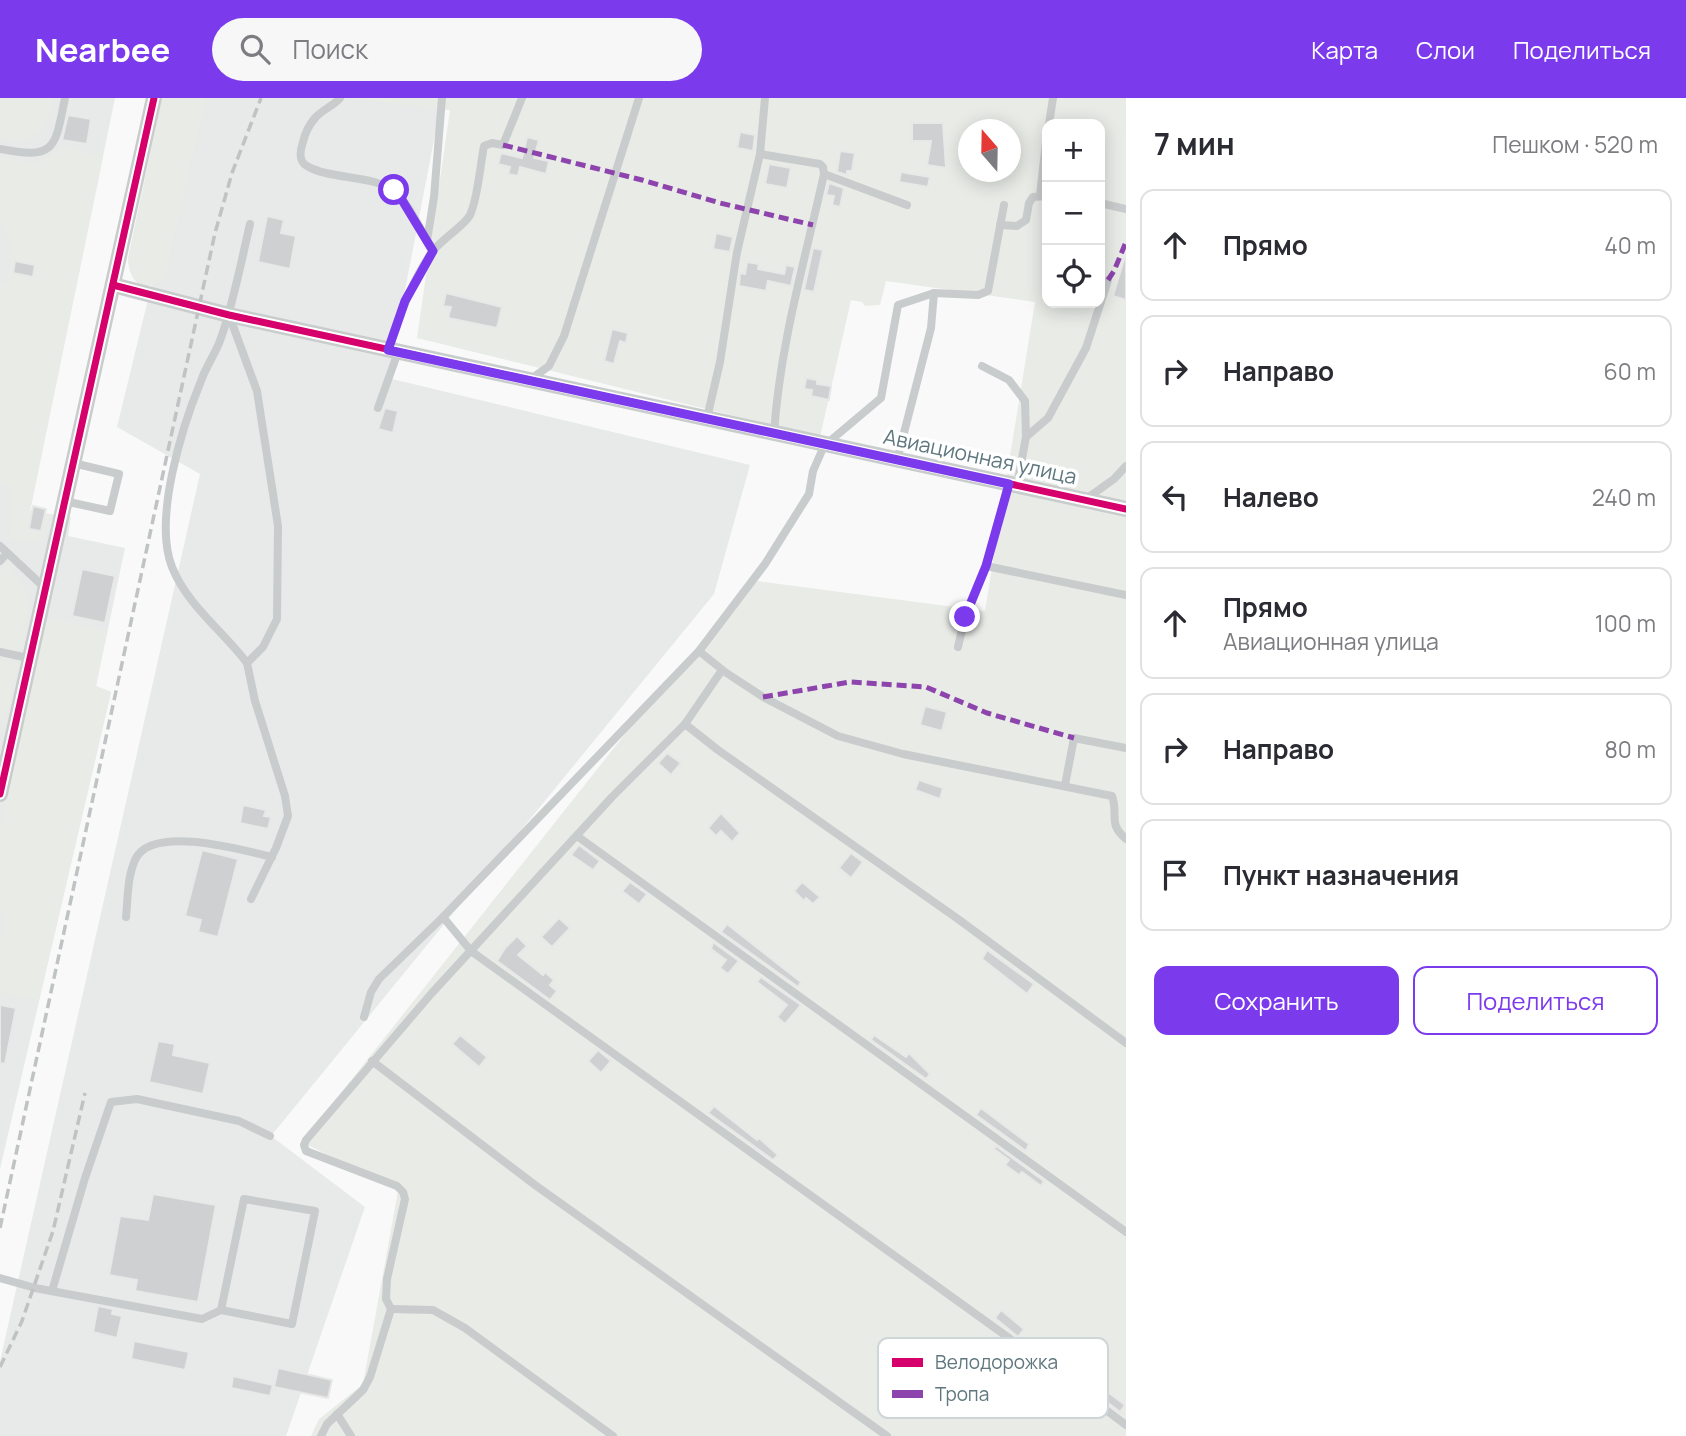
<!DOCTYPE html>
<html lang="ru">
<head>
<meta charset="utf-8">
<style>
  body { margin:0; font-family:Manrope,sans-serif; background:#f7f7f7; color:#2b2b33 }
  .controls { position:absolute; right:21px; top:21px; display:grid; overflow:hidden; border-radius:14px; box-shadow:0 4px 18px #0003 }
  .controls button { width:63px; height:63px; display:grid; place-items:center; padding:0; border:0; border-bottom:2px solid #e1e1e2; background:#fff; color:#2b2b33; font:35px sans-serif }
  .compass { position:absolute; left:958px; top:21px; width:63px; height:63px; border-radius:50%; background:#fff; box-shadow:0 4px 18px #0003; rotate:340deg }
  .stop { position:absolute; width:21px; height:21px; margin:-16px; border:5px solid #7c3aed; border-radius:50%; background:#fff }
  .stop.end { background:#7c3aed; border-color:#fff; box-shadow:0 2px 7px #0008 }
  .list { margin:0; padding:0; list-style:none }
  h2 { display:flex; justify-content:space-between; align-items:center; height:91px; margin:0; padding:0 28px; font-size:30px }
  h2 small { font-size:23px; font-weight:400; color:#7c7c81 }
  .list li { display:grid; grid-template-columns:46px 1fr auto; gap:21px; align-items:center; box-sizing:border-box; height:112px; margin:0 14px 14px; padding:0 14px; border:2px solid #e1e1e2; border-radius:14px }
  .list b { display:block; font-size:26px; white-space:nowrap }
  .list p { margin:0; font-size:23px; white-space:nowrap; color:#7c7c81 }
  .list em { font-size:23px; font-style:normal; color:#7c7c81 }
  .actions { display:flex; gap:14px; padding:21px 28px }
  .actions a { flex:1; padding:16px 0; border:2px solid #7c3aed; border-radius:14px; text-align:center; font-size:24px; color:#7c3aed }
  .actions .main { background:#7c3aed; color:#fff }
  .icon { flex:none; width:38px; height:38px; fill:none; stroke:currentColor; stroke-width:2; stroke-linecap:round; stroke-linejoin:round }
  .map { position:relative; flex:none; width:1126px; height:1338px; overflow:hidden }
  header { display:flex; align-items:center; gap:42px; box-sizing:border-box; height:98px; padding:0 35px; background:#7c3aed; color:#fff }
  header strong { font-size:33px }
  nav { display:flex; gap:38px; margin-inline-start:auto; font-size:24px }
  .search { width:490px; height:63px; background:#f7f7f7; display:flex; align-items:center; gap:18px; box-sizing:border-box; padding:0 24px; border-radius:38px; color:#7c7c81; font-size:26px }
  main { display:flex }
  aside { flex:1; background:#fff }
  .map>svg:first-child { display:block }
</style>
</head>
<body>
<header>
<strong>Nearbee</strong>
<div class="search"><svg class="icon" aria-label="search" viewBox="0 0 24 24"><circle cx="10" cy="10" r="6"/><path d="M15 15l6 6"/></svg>Поиск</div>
<nav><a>Карта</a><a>Слои</a><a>Поделиться</a></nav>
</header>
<main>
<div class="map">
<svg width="1126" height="1338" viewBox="0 0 1126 1338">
  <rect width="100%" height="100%" fill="#f9f9f9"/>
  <g fill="#e7eae9">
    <path d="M0 0H115L30 413 71 419 68 438 125 450 96 588 111 594 0 1071Z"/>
    <path d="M197 0H392L440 11 388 280 750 367 714 496 271 1038 365 1109 286 1338H0V1263L200 376 117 329Z"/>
  </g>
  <g fill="#e8ebe6" fill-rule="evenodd">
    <path d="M0 0H54C48 35 36 46 0 40Z"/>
    <path d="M162 0H206L166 175C148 199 129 188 128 160Z"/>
    <path d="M346 0H1126V1338H311L319 1321 363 1286 398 1093 302 1044 663 588 757 483 985 513 1035 204 886 183 880 207 865 208 862 204 851 202 820 339 417 240 450 12ZM1047 26H1100V205H1047ZM968 32H1010V74H968Z"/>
    <path d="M60 48 103 59 30 413 52 417 41 442 25 444 9 440 13 395 6 387 0 386V187L8 181 12 152 0 123V58L33 65 58 54Z"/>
    <path d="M8 464C33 503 31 504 23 549 17 557 8 553 0 551V473Z"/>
    <path d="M46 520 107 533 96 588 111 594 39 902 0 894V845L6 816 0 814V731Z"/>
    <path d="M0 561 18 565 9 611 0 623Z"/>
  </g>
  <g fill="#ced0d1" stroke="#e8e8e8" stroke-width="2">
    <path d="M68 17 91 21 87 46 62 42Z"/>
    <path d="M912 25H943L946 70 927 67 931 43H912Z"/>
    <path d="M740 34 755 37 753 53 737 50Z"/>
    <path d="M527 39 539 42 534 60 549 63 546 76 520 69 518 78 508 76 510 69 498 66 501 55 522 60Z"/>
    <path d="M840 53 855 55 852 73H847V77L837 74Z"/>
    <path d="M769 66 791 70 787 90 765 86Z"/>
    <path d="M901 74 930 79 928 89 899 84Z"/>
    <path d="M829 85 844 90 840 109 832 107 834 98 826 97Z"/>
    <path d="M267 118 284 122 281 135 296 138 290 171 258 164Z"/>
    <path d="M716 135 733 139 730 154 713 151Z"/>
    <path d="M813 150 823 152 814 194 804 192Z"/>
    <path d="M1124 161H1126V202L1113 198Z"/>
    <path d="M15 163 35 167 33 179 13 175Z"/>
    <path d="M747 164 759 166 758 171 784 176 786 167 795 169 791 188 768 183 766 193 739 188 740 175 745 176Z"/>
    <path d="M446 195 502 209 497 230 448 220 451 209 443 208Z"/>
    <path d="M612 231 628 235 626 245 620 243 614 266 604 263Z"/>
    <path d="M806 280 817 282V286L831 288 829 302 811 298 812 292 804 291Z"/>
    <path d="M385 310 398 313 393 335 378 331Z"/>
    <path d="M33 408 46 411 41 433 29 431Z"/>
    <path d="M82 471 115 478 105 525 72 518Z"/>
    <path d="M925 608 947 614 942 633 920 627Z"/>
    <path d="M667 655 681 665 671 677 658 665Z"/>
    <path d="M919 682 943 690 940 701 915 692Z"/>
    <path d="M243 707 266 712 264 718 271 719 268 731 240 725Z"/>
    <path d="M721 715 740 735 732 744 721 733 716 738 708 730Z"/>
    <path d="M579 747 600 763 593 772 571 757Z"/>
    <path d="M202 752 238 761 218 839 198 834 201 822 185 818Z"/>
    <path d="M851 755 863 764 851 780 839 770Z"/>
    <path d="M630 784 647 796 639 806 622 793Z"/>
    <path d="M802 784 820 799 813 806 806 800 804 803 794 793Z"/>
    <path d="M559 820 570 830 552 849 541 839Z"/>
    <path d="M727 826 801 884 798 889 721 834Z"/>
    <path d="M517 838 527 848 518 857 543 877 545 874 554 882 550 887 557 893 550 902 497 863 505 850Z"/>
    <path d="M713 844 739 863 728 876 720 870 726 862 711 851Z"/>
    <path d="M987 852 1034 886 1027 896 982 861Z"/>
    <path d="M761 879 801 907 785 926 777 919 787 907 757 884Z"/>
    <path d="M0 907 16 910 5 966 0 965Z"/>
    <path d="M460 937 487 959 479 969 452 946Z"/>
    <path d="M874 937 906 959 909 955 930 976 926 981 871 942Z"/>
    <path d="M158 943 175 946 173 957 210 965 203 996 149 984Z"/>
    <path d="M598 952 611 963 601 975 588 963Z"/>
    <path d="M714 1008 757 1042 759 1040 778 1057 773 1062 708 1015Z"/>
    <path d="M981 1010 1029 1046 1026 1053 976 1017Z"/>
    <path d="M996 1048 1044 1083 1041 1088 1022 1074 1019 1077 1005 1067 1009 1062 994 1051Z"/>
    <path d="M153 1096 216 1107 198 1204 135 1193 137 1182 109 1177 120 1118 148 1122Z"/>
    <path d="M98 1208 113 1211 112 1216 122 1218 117 1240 93 1234Z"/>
    <path d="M1001 1212 1024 1231 1018 1239 995 1220Z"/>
    <path d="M134 1243 189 1254 185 1272 131 1261Z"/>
    <path d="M278 1270 332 1282 328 1300 274 1289Z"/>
    <path d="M233 1278 273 1287 270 1298 231 1290Z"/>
    <path d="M1100 1288 1125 1307 1120 1314 1095 1295Z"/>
  </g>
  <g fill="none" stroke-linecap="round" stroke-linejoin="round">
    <g stroke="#c9cccd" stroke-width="8">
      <path d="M340 0C333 8 322 12 315 20 309 27 305 35 303 44 300 53 298 63 307 68 329 81 368 77 391 91 407 100 423 137 433 153"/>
      <path d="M1049 26 1053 0"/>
      <path d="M0 51C56 62 55 50 65 0"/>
      <path d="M760 56 820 66 823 69 824 76 907 107"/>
      <path d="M1040 97 1047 36"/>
      <path d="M1100 105 1126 111"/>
      <path d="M1000 127 1017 128 1026 122 1029 105 1033 99 1047 98"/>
      <path d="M427 143 434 99 442 0"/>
      <path d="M229 217 257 293 278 428 277 521 263 549 247 565 255 603 285 698 288 718 276 750 251 801"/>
      <path d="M388 252C400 218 411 184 432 154 442 141 464 128 470 117 478 100 480 68 484 48L492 45 503 47 522 0"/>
      <path d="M982 268 1009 282 1025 303 1026 339"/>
      <path d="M531 281 549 268 564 238 639 0"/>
      <path d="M378 310 398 254"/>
      <path d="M707 320 720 264 737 154 760 56 765 0"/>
      <path d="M774 335C780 246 805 162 824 76"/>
      <path d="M897 362 931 230 934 195 978 197 988 193 1004 107"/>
      <path d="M1017 388 1026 339 1048 320 1086 250 1108 182"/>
      <path d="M1086 401 1114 381 1126 368"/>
      <path d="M64 403 110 413 119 376 73 365"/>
      <path d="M0 448 45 490"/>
      <path d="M0 463 7 455"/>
      <path d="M986 468 1126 497"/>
      <path d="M958 549 965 519 986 468 1009 386"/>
      <path d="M699 553 725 574 763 599 838 638 903 656 1112 698C1119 717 1107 725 1126 741"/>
      <path d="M0 554 28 560"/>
      <path d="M247 565C223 533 187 507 172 469 153 421 182 329 201 283 206 268 216 255 221 240 234 203 241 164 250 126"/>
      <path d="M685 626 718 652 958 821 1126 945"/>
      <path d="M1065 687 1074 640 1126 650"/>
      <path d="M577 738 1126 1134"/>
      <path d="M126 819C128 800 127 778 136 760 154 727 242 752 272 759"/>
      <path d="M443 819 471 853 1041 1263 1126 1327"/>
      <path d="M364 919 371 894 379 881 443 819 699 553 765 466 809 396 813 373 824 348 881 300 898 207 934 195"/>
      <path d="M372 963 535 1087 887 1338"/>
      <path d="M0 1180 35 1190 202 1221 221 1212 244 1101 315 1113 292 1226 221 1212"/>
      <path d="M52 1193 85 1080 111 1004 137 1001 239 1023 270 1038"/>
      <path d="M391 1211 433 1212 465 1230 613 1338"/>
      <path d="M337 1316 351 1338"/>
      <path d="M321 1338 327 1326 363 1292 370 1279 391 1211 386 1201 387 1181 405 1101 403 1094 397 1088 306 1053 304 1047 306 1042 431 896 612 699 685 626 722 572"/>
    </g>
    <g stroke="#c9cccd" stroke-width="16">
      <path d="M113 187 229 217 1126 411"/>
      <path d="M0 696 154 0"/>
    </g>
    <g stroke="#c0c3c3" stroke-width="3.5" stroke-dasharray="10 5" stroke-linecap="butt">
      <path d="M0 1130 215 135 232 75 261 0"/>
      <path d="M0 1269 22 1223 53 1133 85 995"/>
    </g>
    <g stroke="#8e44ad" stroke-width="5" stroke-dasharray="10 5" stroke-linecap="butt">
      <path d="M503 47 642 82 720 105 813 127"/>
      <path d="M1108 182 1114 173 1126 144"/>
      <path d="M763 599 850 584 926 589 987 615 1074 640"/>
    </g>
    <defs>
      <g id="cycleway">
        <path d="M113 187 229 217 1126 411"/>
        <path d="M0 696 154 0"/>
      </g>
    </defs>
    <use href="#cycleway" stroke="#fff" stroke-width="11"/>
    <use href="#cycleway" stroke="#d6006c" stroke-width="7"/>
  </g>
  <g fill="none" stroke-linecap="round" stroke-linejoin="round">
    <path stroke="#7c3aed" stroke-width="9" d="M394 92 402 102 433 153 405 203 388 252 1009 386 986 468 965 519"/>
  </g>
  <g text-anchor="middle" stroke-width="7" stroke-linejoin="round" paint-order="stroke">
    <g font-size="21" fill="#5f777e" stroke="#fff">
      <text transform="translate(980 359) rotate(12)" y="7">Авиационная улица</text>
    </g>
  </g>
  <rect x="878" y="1240" width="230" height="80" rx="10" fill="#fff" stroke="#cfd6d8" stroke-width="2"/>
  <rect x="892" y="1260" width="31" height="9" fill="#d6006c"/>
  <rect x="892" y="1292" width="31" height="8" fill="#8e44ad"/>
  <g font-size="19" fill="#5f777e">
    <text x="935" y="1271">Велодорожка</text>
    <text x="935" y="1303">Тропа</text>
  </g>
</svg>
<div class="controls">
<button>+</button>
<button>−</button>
<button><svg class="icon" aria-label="locate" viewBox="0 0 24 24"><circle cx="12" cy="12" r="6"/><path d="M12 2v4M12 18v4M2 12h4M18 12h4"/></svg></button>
</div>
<svg class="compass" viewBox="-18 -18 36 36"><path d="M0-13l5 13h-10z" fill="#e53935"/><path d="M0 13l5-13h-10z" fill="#7c7c81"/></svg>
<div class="stop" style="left:394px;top:92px"></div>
<div class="stop end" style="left:965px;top:519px"></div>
</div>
<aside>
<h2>7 мин<small>Пешком · 520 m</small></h2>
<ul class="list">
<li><svg class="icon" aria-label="ahead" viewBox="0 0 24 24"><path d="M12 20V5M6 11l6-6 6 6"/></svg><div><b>Прямо</b></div><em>40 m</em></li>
<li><svg class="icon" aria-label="right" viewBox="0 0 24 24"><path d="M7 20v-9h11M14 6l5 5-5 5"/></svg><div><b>Направо</b></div><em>60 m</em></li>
<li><svg class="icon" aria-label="left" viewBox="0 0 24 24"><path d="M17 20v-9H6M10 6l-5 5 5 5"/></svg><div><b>Налево</b></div><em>240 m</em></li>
<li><svg class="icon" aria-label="ahead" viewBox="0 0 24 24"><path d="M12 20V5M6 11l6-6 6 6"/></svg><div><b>Прямо</b><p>Авиационная улица</p></div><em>100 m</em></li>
<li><svg class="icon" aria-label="right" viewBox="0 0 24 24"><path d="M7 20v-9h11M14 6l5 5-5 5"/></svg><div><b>Направо</b></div><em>80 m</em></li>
<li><svg class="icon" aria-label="arrive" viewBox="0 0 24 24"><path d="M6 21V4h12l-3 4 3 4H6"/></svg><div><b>Пункт назначения</b></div></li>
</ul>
<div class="actions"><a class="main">Сохранить</a><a>Поделиться</a></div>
</aside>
</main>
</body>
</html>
